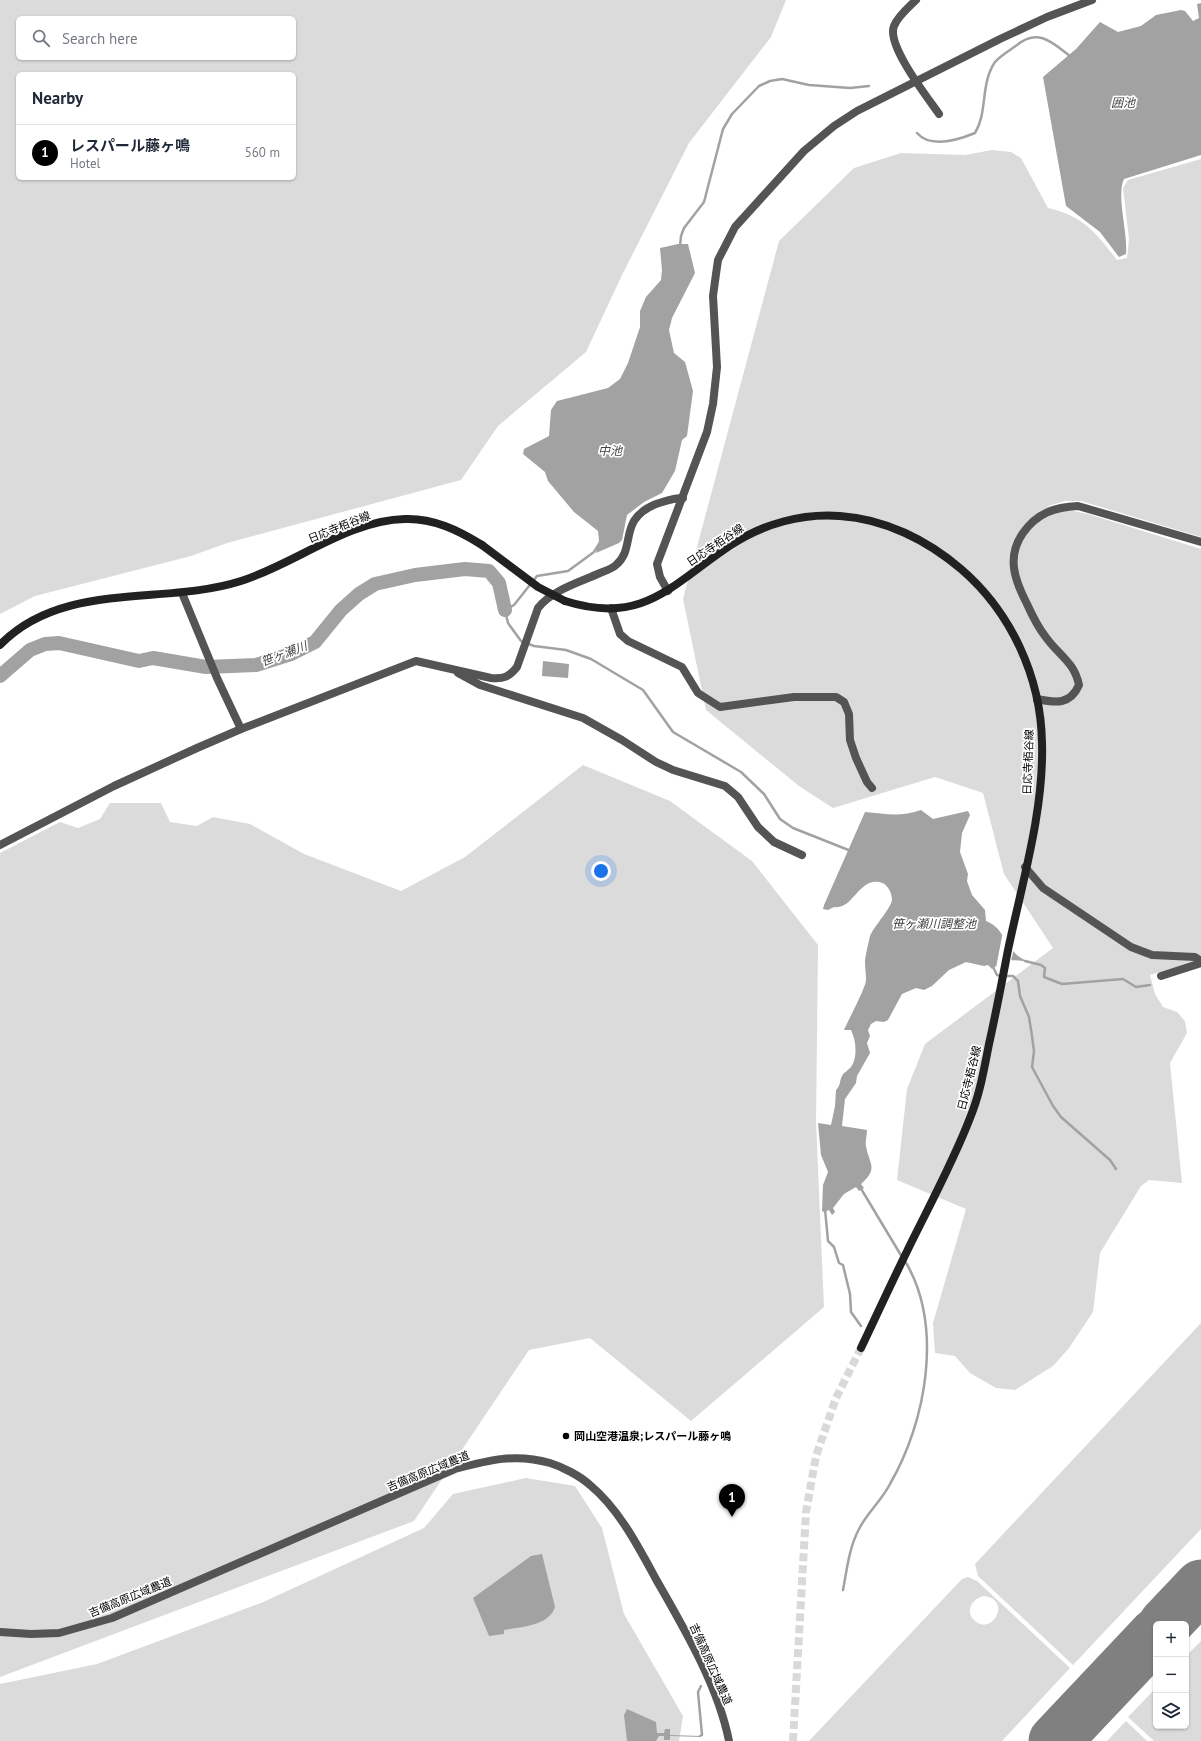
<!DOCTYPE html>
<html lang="en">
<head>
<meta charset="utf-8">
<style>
  body { margin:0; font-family:"PT Sans","Noto Sans JP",sans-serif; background:#f2f2f3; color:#1f2937 }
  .controls { position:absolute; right:12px; bottom:12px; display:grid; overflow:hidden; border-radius:6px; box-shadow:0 1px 3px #0004 }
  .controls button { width:36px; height:36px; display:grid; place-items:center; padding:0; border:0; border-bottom:1px solid #e0e1e3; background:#fff; color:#1f2937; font:20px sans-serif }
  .you { position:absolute; left:601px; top:871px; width:14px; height:14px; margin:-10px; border:3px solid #fff; border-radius:50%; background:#1a73e8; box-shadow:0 0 0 6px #1a73e833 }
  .badge { display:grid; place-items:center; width:26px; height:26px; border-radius:50%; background:#000; color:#fff; font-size:13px; font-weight:700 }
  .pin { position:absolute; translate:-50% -33px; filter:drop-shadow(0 1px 2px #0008) }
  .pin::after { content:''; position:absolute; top:21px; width:14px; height:12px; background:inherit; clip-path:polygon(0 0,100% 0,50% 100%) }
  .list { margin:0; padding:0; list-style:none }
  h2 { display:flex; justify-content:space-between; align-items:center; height:52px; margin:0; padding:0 16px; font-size:17px }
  h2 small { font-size:13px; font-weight:400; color:#747a83 }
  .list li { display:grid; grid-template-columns:26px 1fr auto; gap:12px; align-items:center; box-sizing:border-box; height:56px; padding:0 16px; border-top:1px solid #e0e1e3 }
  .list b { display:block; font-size:15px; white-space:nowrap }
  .list p { margin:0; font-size:13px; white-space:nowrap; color:#747a83 }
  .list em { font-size:13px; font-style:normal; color:#747a83 }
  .icon { flex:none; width:22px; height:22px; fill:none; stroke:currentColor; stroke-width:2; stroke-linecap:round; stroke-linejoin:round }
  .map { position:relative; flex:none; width:1201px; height:1741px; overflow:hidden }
  .search { position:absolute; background:#fff; box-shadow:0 1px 3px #0004; left:16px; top:16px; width:280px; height:44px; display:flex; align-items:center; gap:10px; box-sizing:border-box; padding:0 14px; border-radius:6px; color:#747a83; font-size:15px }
  .panel { position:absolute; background:#fff; box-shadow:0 1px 3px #0004; left:16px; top:72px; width:280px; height:108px; border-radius:6px }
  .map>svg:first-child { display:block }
</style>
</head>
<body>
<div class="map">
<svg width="1201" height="1741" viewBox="0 0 1201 1741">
  <rect width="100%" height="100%" fill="#fff"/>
  <g fill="#dbdbdb" fill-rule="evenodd">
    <path d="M0 0H786L771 37 689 143 622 275 586 352 498 426 461 480 227 543 191 556 35 596 0 614ZM18 18H294V58H18ZM18 74H294V178H18Z"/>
    <path d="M992 150 1011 152 1021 158 1048 208C1084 216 1096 233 1117 260L1127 258 1129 239 1123 188 1128 180 1201 159V537L1081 501H1065L1048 506 1088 514 1201 549V960L1150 975 1155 994 1163 1007 1177 1012 1185 1021 1187 1033 1170 1063 1182 1183 1149 1180 1141 1186 1100 1253 1093 1312 1069 1348 1053 1366 1015 1390 996 1388 970 1373 955 1356 935 1353 933 1323 966 1209 897 1180 907 1089 925 1044 1053 948 1004 874 983 793 935 777 833 808 799 786 706 710 683 599 779 241 854 168 901 153 965 155Z"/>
    <path d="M583 765 670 801 752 861 818 945 816 1122 824 1307 691 1421 590 1338 529 1350 414 1521 0 1677V853L60 822 78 828 100 819 110 803H161L170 822 197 826 213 817 250 824 304 854 401 891 465 857Z"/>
    <path d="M1201 1323V1529L1073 1665 978 1576 975 1564Z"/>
    <path d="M526 1478 575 1486 602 1528 624 1614 683 1716 679 1741H0V1684L97 1664 261 1603 424 1528 453 1494Z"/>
    <path d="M968 1577 977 1581 1070 1668 1002 1741H809L962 1579ZM984 1596C1014 1600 990 1639 973 1619 965 1610 973 1598 984 1596Z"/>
    <path d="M1201 1641V1741H1154L1128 1717 1156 1688V1726H1186V1656Z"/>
    <path d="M1126 1721 1147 1741H1107Z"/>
  </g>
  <g fill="#a2a2a2">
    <path d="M1201 3V155L1124 179C1116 196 1128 232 1126 254L1119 257 1100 232 1066 206 1043 77 1076 49 1100 22 1118 32 1141 26 1156 15 1181 10 1185 11 1193 21 1199 18 1197 4Z"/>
    <path d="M678 244H688L695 273 672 318 669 330 674 353 685 362 693 391 687 436 682 440 675 471 662 493 644 502 627 515 622 540 619 543 596 553 599 540 598 531 574 512 548 481 545 472 523 454 524 449 549 436 551 410 557 401 608 388 620 379 628 363 640 327V311L646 297 661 280 662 270 660 248Z"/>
    <path d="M543 661 569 664 568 678 542 676Z"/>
    <path d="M921 810 933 819 968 811 970 815 962 833 960 852 968 874 967 881 972 895 985 910 986 921C1002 927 1004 942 1015 953 1018 957 1024 959 1028 962 1011 959 1006 959 992 969L988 965 984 966 966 962 949 970 932 986 924 990 916 988 902 994 888 1020 884 1022 876 1021 871 1024 868 1030 870 1036 867 1043 870 1053 857 1076 856 1083 845 1099 842 1126 867 1130C867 1135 865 1142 866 1146 869 1164 879 1168 861 1184L864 1188 859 1191 856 1187 844 1194 833 1208 835 1212 832 1215 829 1210 824 1212 822 1211 823 1185 828 1172 821 1155 818 1123 831 1125 835 1106 836 1090C841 1085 839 1082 842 1076 844 1072 849 1070 851 1067 858 1057 856 1040 851 1030H844C848 1021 866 987 866 980 866 974 865 968 865 962 865 958 869 940 870 936 875 925 891 908 892 900 892 892 887 883 879 882 858 879 853 910 834 907L828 910 823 909 824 905 865 812C885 814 902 817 921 810Z"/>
    <path d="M542 1554 555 1607C549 1626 521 1627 504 1630V1634L489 1636 473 1598 531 1556Z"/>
    <path d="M627 1709 656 1722 657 1733H664L665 1729H670V1735L701 1736V1737L670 1736V1740H664V1736H659L656 1741H627L624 1715Z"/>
  </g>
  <path fill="#fff" d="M1003 931 1014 948 1011 961 996 968Z"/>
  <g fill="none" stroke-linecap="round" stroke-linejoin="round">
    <g stroke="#a2a2a2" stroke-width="2.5">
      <path d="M917 133C931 149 958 140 975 133 988 112 980 84 995 62 1000 56 1010 50 1017 45 1038 28 1052 42 1070 56"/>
      <path d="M680 247 681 236 684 228 704 202 723 129 732 114 759 86 770 81 782 79 809 85 850 88 869 86"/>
      <path d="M599 544 594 552 568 571 537 576 514 605 505 610 508 623 521 641 534 646 566 650 591 659 643 690 673 732 741 772 764 794 780 819 793 828 851 851"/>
      <path d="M1025 961 1041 965 1045 968 1044 977 1062 984 1123 979 1136 987 1150 985"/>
      <path d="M992 965 997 975 1001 976"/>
      <path d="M1006 976H1013L1018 981 1020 996 1029 1017 1032 1036 1034 1051 1032 1067 1053 1106 1061 1117 1110 1160 1116 1169"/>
      <path d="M860 1187 902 1257"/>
      <path d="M825 1209 828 1241 834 1247 839 1263 843 1265 850 1294 851 1312 861 1326"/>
      <path d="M843 1590C847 1569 849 1548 859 1529 867 1513 882 1500 890 1484 926 1422 944 1326 905 1261"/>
      <path d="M700 1736 702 1735 698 1692 701 1686"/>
    </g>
    <path stroke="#a2a2a2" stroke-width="14" d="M0 676 30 650 45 644 59 643 139 661 153 658 206 667 256 665 291 654 315 642 341 610 359 594 375 584 415 575 465 569 489 571 499 583 505 610"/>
    <g stroke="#808080" stroke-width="53">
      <path d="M1165 1624 1201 1586"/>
      <path d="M1055 1741 1156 1634"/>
    </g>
    <path stroke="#d9d9d9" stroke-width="8" stroke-dasharray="8 4" stroke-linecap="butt" d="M793 1741 806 1512 816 1456 836 1398 861 1348"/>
    <g stroke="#545454" stroke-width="8">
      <path d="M916 0C909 7 898 16 894 26 886 45 928 98 939 114"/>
      <path d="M611 608 620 634 628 641 682 667 698 693 720 707 794 697H836L844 702 849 714 850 740 856 758 867 782 872 788"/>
      <path d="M458 673 480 685 583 718 622 740 656 762 673 770 725 786 738 797 758 827 774 842 802 855"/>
      <path d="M1037 699C1056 703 1070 705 1079 685 1074 661 1058 655 1045 636 1037 626 1032 615 1027 604 1015 581 1006 557 1023 533 1037 513 1055 507 1078 506L1201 542"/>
      <path d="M0 845 114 786 197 748 241 729 416 661 491 678C504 679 509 677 517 667L538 608C552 590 580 582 600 573 605 571 612 569 616 565 637 547 617 520 656 504 666 501 673 498 683 498"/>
      <path d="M1025 867 1043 888 1131 947 1152 955 1195 957 1201 961"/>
      <path d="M1161 976 1201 963"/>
    </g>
    <g stroke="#545454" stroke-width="8">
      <path d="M668 591 660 577 657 564 707 432 713 404 717 367 713 296 716 274 718 260 735 227 804 151 834 126 857 111 1000 39 1047 17 1092 0"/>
      <path d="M182 593 217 678 241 729"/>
      <path d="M0 1632 31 1634 59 1633 112 1618 455 1469C489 1460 516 1453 550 1463 563 1467 580 1476 590 1485 620 1510 639 1548 657 1581 685 1630 718 1686 729 1741"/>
    </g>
    <g stroke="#212121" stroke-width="8">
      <path d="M565 601C644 626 672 584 731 545 763 524 802 513 840 516 885 519 927 540 961 569 1011 612 1041 677 1042 743 1044 811 1022 883 1008 950 1002 981 996 1013 989 1044 984 1069 980 1094 970 1118 955 1157 935 1195 916 1233 897 1271 879 1310 861 1348"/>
      <path d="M0 645C63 580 163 606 241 581 295 564 348 520 405 519 433 518 458 530 482 545"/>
    </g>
    <path stroke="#212121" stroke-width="8" d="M482 545 538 587 565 601"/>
  </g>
  <circle fill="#000" stroke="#fff" stroke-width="1.5" cx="566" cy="1436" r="4"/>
  <g text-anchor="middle" stroke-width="3.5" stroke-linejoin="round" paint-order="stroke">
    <g font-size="11" fill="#000" stroke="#fff">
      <text transform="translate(339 527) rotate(-22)" y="4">日応寺栢谷線</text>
      <text transform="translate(715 545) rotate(-34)" y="4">日応寺栢谷線</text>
      <text transform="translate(1028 762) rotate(-88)" y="4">日応寺栢谷線</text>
      <text transform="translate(969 1078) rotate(-76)" y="4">日応寺栢谷線</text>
      <text transform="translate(428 1471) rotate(-22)" y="4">吉備高原広域農道</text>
      <text transform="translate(130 1597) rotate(-22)" y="4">吉備高原広域農道</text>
      <text transform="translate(711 1664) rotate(66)" y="4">吉備高原広域農道</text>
    </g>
    <g font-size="11" font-weight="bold" fill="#000" stroke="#fff" text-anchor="start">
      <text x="574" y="1440">岡山空港温泉;レスパール藤ヶ鳴</text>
    </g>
    <g font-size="12" font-style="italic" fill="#434343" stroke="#fff">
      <text x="1123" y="107">囲池</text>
      <text x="610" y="455">中池</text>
      <text transform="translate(284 654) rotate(-21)" y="4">笹ヶ瀬川</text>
      <text x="934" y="928">笹ヶ瀬川調整池</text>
    </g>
  </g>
</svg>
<div class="controls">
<button>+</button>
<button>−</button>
<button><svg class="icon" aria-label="layers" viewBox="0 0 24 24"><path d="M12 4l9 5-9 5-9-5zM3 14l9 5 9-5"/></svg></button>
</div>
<div class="you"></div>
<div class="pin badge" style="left:732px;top:1517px">1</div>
<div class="search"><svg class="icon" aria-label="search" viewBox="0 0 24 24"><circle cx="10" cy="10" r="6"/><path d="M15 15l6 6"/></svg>Search here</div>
<section class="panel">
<h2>Nearby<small></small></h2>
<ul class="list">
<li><span class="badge">1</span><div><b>レスパール藤ヶ鳴</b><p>Hotel</p></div><em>560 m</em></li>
</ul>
</section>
</div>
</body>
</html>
